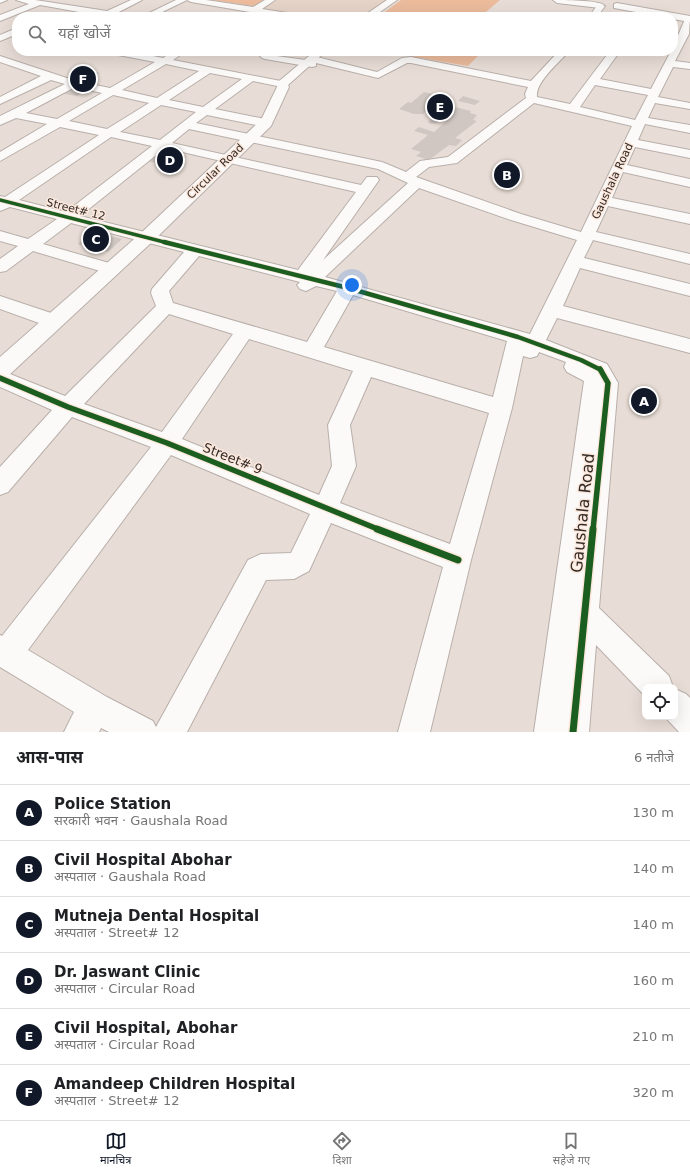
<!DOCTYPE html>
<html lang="hi">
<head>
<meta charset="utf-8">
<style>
  body { margin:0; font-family:"DejaVu Sans","Noto Sans Devanagari",sans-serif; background:#f6f6f6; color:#202124 }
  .controls { position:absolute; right:12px; bottom:12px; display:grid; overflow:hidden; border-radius:8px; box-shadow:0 4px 16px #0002 }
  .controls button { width:36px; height:36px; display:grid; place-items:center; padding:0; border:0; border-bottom:1px solid #e0e0e0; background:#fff; color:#202124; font:20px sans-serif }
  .you { position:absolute; left:352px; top:285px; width:14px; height:14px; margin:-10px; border:3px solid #fff; border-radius:50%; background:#1a73e8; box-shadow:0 0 0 6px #1a73e833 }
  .badge { display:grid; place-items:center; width:26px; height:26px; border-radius:50%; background:#111827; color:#fff; font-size:13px; font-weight:700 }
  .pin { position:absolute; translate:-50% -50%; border:2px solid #fff; box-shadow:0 1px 4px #0006 }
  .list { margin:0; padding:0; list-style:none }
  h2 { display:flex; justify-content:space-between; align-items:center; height:52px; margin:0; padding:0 16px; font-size:17px }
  h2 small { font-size:13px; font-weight:400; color:#757577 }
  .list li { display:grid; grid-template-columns:26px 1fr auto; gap:12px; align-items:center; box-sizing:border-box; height:56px; padding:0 16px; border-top:1px solid #e0e0e0 }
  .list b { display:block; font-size:15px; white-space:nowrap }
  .list p { margin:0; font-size:13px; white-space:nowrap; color:#757577 }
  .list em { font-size:13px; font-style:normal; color:#757577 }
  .icon { flex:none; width:22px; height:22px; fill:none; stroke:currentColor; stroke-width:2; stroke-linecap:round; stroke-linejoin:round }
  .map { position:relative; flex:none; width:690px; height:732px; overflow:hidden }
  .search { position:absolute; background:#fff; box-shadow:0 4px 16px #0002; left:12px; right:12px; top:12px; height:44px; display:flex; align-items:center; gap:10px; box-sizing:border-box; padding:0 14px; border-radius:16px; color:#757577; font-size:15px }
  .sheet { height:388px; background:#fff }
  nav { display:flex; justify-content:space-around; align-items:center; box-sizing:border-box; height:56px; border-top:1px solid #e0e0e0; background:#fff; font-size:11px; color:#757577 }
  nav a { display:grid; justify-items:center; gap:2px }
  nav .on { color:#111827 }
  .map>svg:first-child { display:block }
</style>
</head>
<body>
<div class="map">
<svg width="690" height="732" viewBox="0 0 690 732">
  <rect width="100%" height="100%" fill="#e8ddd6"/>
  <path fill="#e6d3c7" d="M276 0H388L364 17H302L261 10Z"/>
  <g fill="#ebbb9c">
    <path d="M211 0H264L253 6Z"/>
    <path d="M401 0H500L480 17H378Z"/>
    <path d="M378 51H483L468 66Z"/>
  </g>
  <g fill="#d0c7c2">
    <path d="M245 51H267L261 55 243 52Z"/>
    <path d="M86 70 100 73 78 84 64 80Z"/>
    <path d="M72 86 88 89 77 96 60 93Z"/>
    <path d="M424 92 446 97 438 103 471 111 470 113 477 115 473 120 477 121 455 138 462 140 456 146 449 145 429 160 416 156 421 152 411 149 428 135 414 131 419 127 434 132 453 115 448 114 437 123 431 124 428 122 437 114 426 111 423 114H414L399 109 408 102 411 103Z"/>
    <path d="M463 96 480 101 475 105 458 101Z"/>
    <path d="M159 151 187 156 175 167 146 161Z"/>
    <path d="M92 231 122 239 108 252 78 244Z"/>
  </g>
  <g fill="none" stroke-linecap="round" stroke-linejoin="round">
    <defs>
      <g id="minor">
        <path d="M0 0H7L0 3Z"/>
        <path d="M16 0H35L107 11 131 0H142L117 13 132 15 133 17H107L40 5 0 21V15L29 4Z"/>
        <path d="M176 0H187L152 17H141Z"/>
        <path d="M187 0H206L253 7 265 0H275L262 9 294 14 298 17H280L191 2Z"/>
        <path d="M598 4 605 6 597 17H589Z"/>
        <path d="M641 9H644L648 11 644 17H636Z"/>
        <path d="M686 17H690L689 34 675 61 690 63V69L673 67 658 97 690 103V109L655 103 648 118 690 125V133L645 124 638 140 690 150V158L635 147 627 165 690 179V187L623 172 612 198 690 214V224L608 206 596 232 690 254V264L593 240 584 258 690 284V296L580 268 563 306 690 339V353L557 318 546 340 607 364 618 383 599 608 669 676 673 687H645V696L596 645 589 732H534L584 381 567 372 564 367 566 362 539 352 537 356 530 358 523 356 512 408 471 560 430 732H398L443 567 331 523 309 571 294 579 266 580 187 732H109L101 728 99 732H64L74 712 0 667V635L2 636 151 447 72 417 8 492 0 495V467L52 410 0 387V370L65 396 156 306 151 293 152 289 184 252 71 223 43 244 116 265 118 269 116 273 110 274 33 251 6 271 0 272V259L18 246 0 241V231L28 239 57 219 10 207 0 211V196L5 197 99 135 60 127 0 161V152L47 124 16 118 0 125V116L65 84 51 80 0 104V97L41 76 0 62V56L76 81 110 88 155 62 113 54 108 51H128L163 58 174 51H186L173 60 286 82 287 84 282 87 253 81 215 109 270 120 272 123 270 126 266 127 207 115 196 123 382 162 406 172 420 161 448 157 526 98 525 94 528 87 411 63H407L378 78 316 63V66L312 67 265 59 262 58 260 56 262 54 313 61 314 58 317 57 377 72 402 58 411 57 531 81 559 51H569C560 62 535 82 537 97L570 104 610 51H620L600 79 651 89 671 51H673V47ZM166 64 199 71 157 98 122 90ZM210 73 242 79 203 107 169 100ZM595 85 648 95 635 120 580 107ZM75 87 102 93 57 119 26 113ZM113 95 149 103 107 129 69 121ZM534 103 632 126 581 232 521 214 416 177 429 167 457 163ZM161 105 196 112 160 140 120 132ZM189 129 378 169 408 183 323 260 379 180 377 177H367L361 185 172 143ZM111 137 152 146 66 212 19 200ZM165 148 356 192 298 270 80 216ZM419 188 511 220 577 240 530 334 325 277ZM199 256 300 282 297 285 300 289 306 291 316 286 337 291 307 342 173 303 169 291ZM353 295 507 341 493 397 324 347ZM169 314 233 334 162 432 84 404ZM249 339 353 371 328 425 332 466 319 495 182 439ZM371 377 489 413 450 544 340 503 356 466 350 425ZM171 455 310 514 291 553 261 554 248 560 156 727 153 721 107 697 28 650Z"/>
        <path d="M17 28V34L0 41V35Z"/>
        <path d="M0 296 60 316 62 321 60 326 53 328 0 309Z"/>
        <path d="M675 689 686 694 690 698V732H679L665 717H675Z"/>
      </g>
      <g id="major">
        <path d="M387 0H397L373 17H362Z"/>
        <path d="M553 0C564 0 596 0 604 5L600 8 557 3Z"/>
        <path d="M617 3 690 16V22L673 19V17H663L614 8V4Z"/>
        <path d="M315 51H326L288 85 289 87 271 126 153 241 8 376 0 379V357L141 233 261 120 277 87 278 82Z"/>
      </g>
    </defs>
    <use href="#minor" stroke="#b8afaa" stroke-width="2"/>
    <use href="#major" stroke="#b8afaa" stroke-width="2"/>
    <use href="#minor" fill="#fcfaf9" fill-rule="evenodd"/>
    <use href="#major" fill="#fcfaf9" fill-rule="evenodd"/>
    <defs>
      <path id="cycleway-far3" d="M0 200 168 243"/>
      <path id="cycleway-far2" d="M164 242 348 288 518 337 581 360 601 370"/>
      <g id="cycleway-far1">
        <path d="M0 378 68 407 167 443 380 530"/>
        <path d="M593 530 608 383 600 369"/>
      </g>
      <g id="cycleway">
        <path d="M377 529 458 560"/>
        <path d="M573 732 593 529"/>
      </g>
    </defs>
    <use href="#cycleway-far3" stroke="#fce8dc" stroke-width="5.5"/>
    <use href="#cycleway-far2" stroke="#fce8dc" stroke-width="6"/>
    <use href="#cycleway-far1" stroke="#fce8dc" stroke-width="8"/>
    <use href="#cycleway" stroke="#fce8dc" stroke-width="10"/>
    <use href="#cycleway-far3" stroke="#1b5e20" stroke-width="3.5"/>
    <use href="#cycleway-far2" stroke="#1b5e20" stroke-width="4.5"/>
    <use href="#cycleway-far1" stroke="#1b5e20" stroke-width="5.5"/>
    <use href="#cycleway" stroke="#1b5e20" stroke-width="7"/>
  </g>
  <g text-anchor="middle" stroke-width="3" stroke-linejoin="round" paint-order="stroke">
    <g font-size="11" fill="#332b27" stroke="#fce8dc">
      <text transform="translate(215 171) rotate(-44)" y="4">Circular Road</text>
      <text transform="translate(612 181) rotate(-65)" y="4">Gaushala Road</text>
      <text transform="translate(76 209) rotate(14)" y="4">Street# 12</text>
    </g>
    <g font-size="13" fill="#332b27" stroke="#fce8dc">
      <text transform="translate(233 458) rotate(22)" y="5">Street# 9</text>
    </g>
    <g font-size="16" fill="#332b27" stroke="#fce8dc">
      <text transform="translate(582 513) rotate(-84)" y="6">Gaushala Road</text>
    </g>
  </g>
</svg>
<div class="controls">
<button><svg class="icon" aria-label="locate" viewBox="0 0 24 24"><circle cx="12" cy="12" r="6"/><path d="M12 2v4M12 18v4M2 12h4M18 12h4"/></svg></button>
</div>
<div class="you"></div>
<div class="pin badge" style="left:644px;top:401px">A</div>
<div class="pin badge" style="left:507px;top:175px">B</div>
<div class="pin badge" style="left:96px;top:239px">C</div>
<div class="pin badge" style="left:170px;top:160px">D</div>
<div class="pin badge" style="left:440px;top:107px">E</div>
<div class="pin badge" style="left:83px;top:79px">F</div>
<div class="search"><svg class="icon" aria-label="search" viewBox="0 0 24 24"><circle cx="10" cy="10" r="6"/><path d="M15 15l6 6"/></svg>यहाँ खोजें</div>
</div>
<section class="sheet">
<h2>आस-पास<small>6 नतीजे</small></h2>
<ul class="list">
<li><span class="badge">A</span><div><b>Police Station</b><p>सरकारी भवन · Gaushala Road</p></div><em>130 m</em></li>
<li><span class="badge">B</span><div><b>Civil Hospital Abohar</b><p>अस्पताल · Gaushala Road</p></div><em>140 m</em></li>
<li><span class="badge">C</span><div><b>Mutneja Dental Hospital</b><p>अस्पताल · Street# 12</p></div><em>140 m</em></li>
<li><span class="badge">D</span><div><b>Dr. Jaswant Clinic</b><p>अस्पताल · Circular Road</p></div><em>160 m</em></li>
<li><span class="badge">E</span><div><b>Civil Hospital, Abohar</b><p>अस्पताल · Circular Road</p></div><em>210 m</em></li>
<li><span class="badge">F</span><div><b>Amandeep Children Hospital</b><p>अस्पताल · Street# 12</p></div><em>320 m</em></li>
</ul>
</section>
<nav>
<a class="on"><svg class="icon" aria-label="map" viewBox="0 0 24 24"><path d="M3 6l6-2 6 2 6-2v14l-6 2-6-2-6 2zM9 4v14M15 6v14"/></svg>मानचित्र</a>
<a><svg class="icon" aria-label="directions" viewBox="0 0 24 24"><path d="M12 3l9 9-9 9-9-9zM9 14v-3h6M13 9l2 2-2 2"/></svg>दिशा</a>
<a><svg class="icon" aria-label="saved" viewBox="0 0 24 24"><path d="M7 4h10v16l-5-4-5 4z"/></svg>सहेजे गए</a>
</nav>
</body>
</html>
